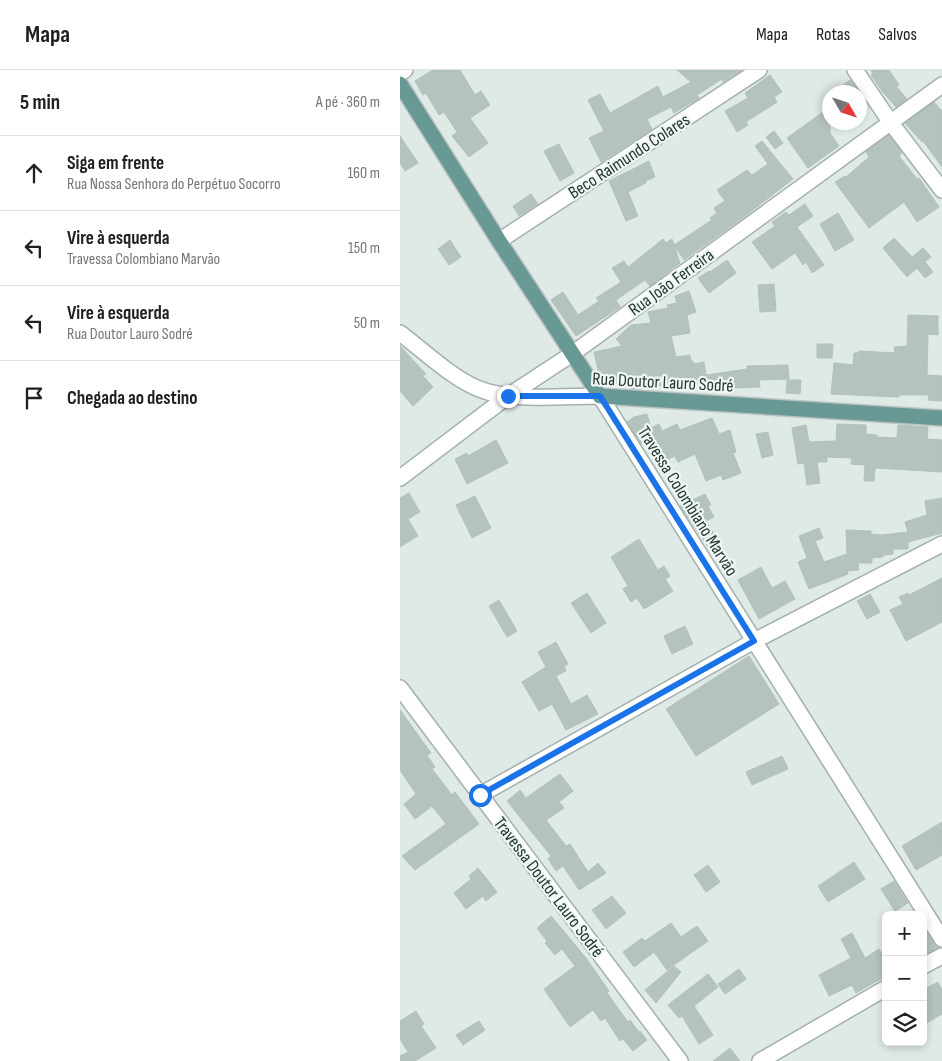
<!DOCTYPE html>
<html lang="pt">
<head>
<meta charset="utf-8">
<style>
  body { margin:0; font-family:"Sofia Sans Condensed",sans-serif; background:#f6f6f6; color:#202124 }
  .controls { position:absolute; right:15px; bottom:15px; display:grid; overflow:hidden; border-radius:8px; box-shadow:0 2px 8px #0003 }
  .controls button { width:45px; height:45px; display:grid; place-items:center; padding:0; border:0; border-bottom:1px solid #e0e0e0; background:#fff; color:#202124; font:25px sans-serif }
  .compass { position:absolute; left:422px; top:15px; width:45px; height:45px; border-radius:50%; background:#fff; box-shadow:0 2px 8px #0003; rotate:129deg }
  .stop { position:absolute; width:15px; height:15px; margin:-11px; border:4px solid #1a73e8; border-radius:50%; background:#fff }
  .stop.end { background:#1a73e8; border-color:#fff; box-shadow:0 1px 5px #0008 }
  .list { margin:0; padding:0; list-style:none }
  h2 { display:flex; justify-content:space-between; align-items:center; height:65px; margin:0; padding:0 20px; font-size:21px }
  h2 small { font-size:16px; font-weight:400; color:#757577 }
  .list li { display:grid; grid-template-columns:32px 1fr auto; gap:15px; align-items:center; box-sizing:border-box; height:75px; padding:0 20px; border-top:1px solid #e0e0e0 }
  .list b { display:block; font-size:19px; white-space:nowrap }
  .list p { margin:0; font-size:16px; white-space:nowrap; color:#757577 }
  .list em { font-size:16px; font-style:normal; color:#757577 }
  .icon { flex:none; width:28px; height:28px; fill:none; stroke:currentColor; stroke-width:2; stroke-linecap:round; stroke-linejoin:round }
  .map { position:relative; flex:none; width:542px; height:991px; overflow:hidden }
  header { display:flex; align-items:center; gap:30px; box-sizing:border-box; height:70px; padding:0 25px; background:#fff; border-bottom:1px solid #e0e0e0 }
  header strong { font-size:24px }
  nav { display:flex; gap:28px; margin-inline-start:auto; font-size:18px }
  main { display:flex }
  aside { flex:1; background:#fff }
  .map>svg:first-child { display:block }
</style>
</head>
<body>
<header>
<strong>Mapa</strong>
<nav><a>Mapa</a><a>Rotas</a><a>Salvos</a></nav>
</header>
<main>
<aside>
<h2>5 min<small>A pé · 360 m</small></h2>
<ul class="list">
<li><svg class="icon" aria-label="ahead" viewBox="0 0 24 24"><path d="M12 20V5M6 11l6-6 6 6"/></svg><div><b>Siga em frente</b><p>Rua Nossa Senhora do Perpétuo Socorro</p></div><em>160 m</em></li>
<li><svg class="icon" aria-label="left" viewBox="0 0 24 24"><path d="M17 20v-9H6M10 6l-5 5 5 5"/></svg><div><b>Vire à esquerda</b><p>Travessa Colombiano Marvão</p></div><em>150 m</em></li>
<li><svg class="icon" aria-label="left" viewBox="0 0 24 24"><path d="M17 20v-9H6M10 6l-5 5 5 5"/></svg><div><b>Vire à esquerda</b><p>Rua Doutor Lauro Sodré</p></div><em>50 m</em></li>
<li><svg class="icon" aria-label="arrive" viewBox="0 0 24 24"><path d="M6 21V4h12l-3 4 3 4H6"/></svg><div><b>Chegada ao destino</b></div></li>
</ul>
</aside>
<div class="map">
<svg width="542" height="991" viewBox="0 0 542 991">
  <rect width="100%" height="100%" fill="#dfe9e6"/>
  <g fill="#b5c3bf" stroke="#b2c1bd">
    <path d="M33 0H60L75 25 81 21 90 35 70 48 88 73 69 87 52 66 57 62 44 42 39 45 26 23 23 25 15 11Z"/>
    <path d="M277 0H342L323 12 322 9 297 25 299 28 274 43 271 37 247 49 252 59 201 92 189 68 204 61 188 30 200 24 210 43 258 16 263 27 291 12Z"/>
    <path d="M471 0H489L499 15 496 16 507 29 496 37 482 21 471 5 473 4Z"/>
    <path d="M370 5 382 22 374 27 377 32 346 52 348 55 337 62 325 41 348 28 345 23Z"/>
    <path d="M450 10 459 22H434Z"/>
    <path d="M534 32 542 41V97L523 71 522 72 505 53Z"/>
    <path d="M430 37V63L439 76 408 98 387 68Z"/>
    <path d="M374 61 383 73 375 79 366 67Z"/>
    <path d="M489 65 502 83 499 86 517 109 519 108 539 137 517 152 504 132 469 158 435 112 445 106 446 107 469 87 466 82Z"/>
    <path d="M0 66 18 93 5 101 0 93Z"/>
    <path d="M362 71 393 109 345 146 284 190 274 175 280 193 250 216 245 210 216 230 220 237 176 266 151 230 163 222 178 245 199 231 196 228 221 212 212 198 224 191 228 197 263 169 266 173 272 169 274 175 312 150 310 148 317 143 314 138 325 131 317 120 347 100 352 105 368 94 355 76Z"/>
    <path d="M159 74 174 103 160 111 144 81Z"/>
    <path d="M249 91 255 107 245 111 246 113 228 122 238 146 226 151 209 111Z"/>
    <path d="M131 124 138 134 119 146 113 136Z"/>
    <path d="M405 134 413 146 397 157 424 195 412 203 406 192 403 195 395 183 372 199 352 172 375 156 372 152 386 142 389 145Z"/>
    <path d="M438 143 454 170 435 181 420 154Z"/>
    <path d="M494 168 512 187 523 178 531 187 525 192 533 202 525 208 517 198 507 207 483 178Z"/>
    <path d="M50 170 61 187 49 195 38 179Z"/>
    <path d="M327 190 336 203 309 223 298 208 309 201 310 202Z"/>
    <path d="M374 214 376 241 360 242 358 215Z"/>
    <path d="M289 221 296 242 287 245 290 263 271 266 276 287 290 285 291 291H293V294L304 292 306 305 347 299V296L388 295 389 309 359 310 360 317 335 318V316L309 319V317L288 319 287 313 241 317V319H230V313L203 314 200 309 194 282 222 276 216 269 231 255 251 253 248 242 268 238 267 235 277 233 275 226Z"/>
    <path d="M508 245 538 246V265L528 264 527 305 542 306V331L528 330 529 325H499V327L431 324 434 293 453 295 454 283H458L459 281 495 283 494 277 507 276Z"/>
    <path d="M417 274H433L432 288H417Z"/>
    <path d="M0 276 26 304 23 306 33 317 13 336 0 321Z"/>
    <path d="M387 310H401L400 324 386 323Z"/>
    <path d="M247 344 251 358 259 354 262 361 277 354 280 360 312 348 319 364 330 360 336 382 333 383 341 403 323 410 321 405 306 411 295 384 278 392 275 386 260 393 247 369 241 374 227 352 234 347Z"/>
    <path d="M437 354 466 355V364L477 365V367L497 368 498 355 528 357 527 369 542 370V402L475 398 474 411H464L465 395 451 394 452 388 427 387V392H417L420 413 407 415 404 393 398 394 392 358 406 355 409 372 436 371Z"/>
    <path d="M368 362 373 385 362 388 356 364Z"/>
    <path d="M96 370 108 393 67 414 55 389 67 383 68 386Z"/>
    <path d="M9 423 20 442 8 449 18 466 0 477V428Z"/>
    <path d="M305 424 311 435 308 436 314 447 306 451 319 472 309 478 280 436Z"/>
    <path d="M75 426 91 458 72 468 56 435Z"/>
    <path d="M542 428V463L508 472V479H493V484L483 485V487L472 488V493H458L459 500 447 501 448 504 409 519 398 492 407 488 399 466 419 458 423 468 415 471 424 492 447 484 446 460 471 461V464L482 465 508 462 505 452 527 445 525 431Z"/>
    <path d="M239 469 258 500 264 496 270 506 265 509 273 521 244 539 237 528 231 532 223 519 228 516 211 487Z"/>
    <path d="M361 497 372 518 385 511 395 529 359 549 338 510Z"/>
    <path d="M542 508V552L506 571 490 540 503 534 499 527 508 523 509 525Z"/>
    <path d="M187 523 206 553 191 563 171 533Z"/>
    <path d="M470 524 480 542 467 549 457 531Z"/>
    <path d="M99 530 117 561 107 567 89 536Z"/>
    <path d="M285 556 293 574 272 584 264 566Z"/>
    <path d="M156 572 168 594 164 596 166 601 156 606 171 634 187 625 198 644 166 660 152 634 139 641 122 612 146 597 138 582Z"/>
    <path d="M349 586 379 634 296 686 266 639Z"/>
    <path d="M0 640 31 683 27 685 35 697 32 699 52 725 55 722 79 754 15 800 2 786 46 754 32 736 15 749 4 734 16 724 0 700Z"/>
    <path d="M382 686 388 699 352 715 346 702Z"/>
    <path d="M160 704 173 721 159 732 164 738 146 750 166 776 170 774 188 802 198 793 206 803 179 820 163 796 156 801 148 789 151 786 107 731 120 720 126 728Z"/>
    <path d="M542 752V785L516 800 502 776Z"/>
    <path d="M454 792 465 809 428 832 418 816Z"/>
    <path d="M308 795 320 812 306 822 294 805Z"/>
    <path d="M78 798 97 822 86 831 83 826 66 839 54 823 71 809 69 806Z"/>
    <path d="M494 811 508 833 495 841 481 819Z"/>
    <path d="M212 826 226 843 206 859 192 840Z"/>
    <path d="M151 846 186 888 209 921 207 923 228 952 230 950 239 962 240 961 247 970 233 981 223 969 220 971 205 948 201 951 193 940 170 957 144 919 175 896 162 879 155 885 145 873 147 871 137 858Z"/>
    <path d="M271 853 281 867 297 856 308 871 267 900 254 882 234 897 223 882 242 868 245 871Z"/>
    <path d="M523 857 538 878 528 883 523 875Z"/>
    <path d="M452 863 465 888 479 879 486 890V906L456 923 452 915 429 926 419 905 451 888 441 869Z"/>
    <path d="M274 896 281 902 256 933 245 920Z"/>
    <path d="M339 899 346 909 325 924 318 914Z"/>
    <path d="M308 904 318 917 294 936 313 965 299 974 282 946 279 948 268 935Z"/>
    <path d="M538 912 542 920V944L523 955V920Z"/>
    <path d="M16 941 24 954 21 956 36 978 15 991H0V986L8 982 0 969V951Z"/>
    <path d="M79 951 85 960 63 975 56 965Z"/>
    <path d="M330 978 340 991H313Z"/>
  </g>
  <g fill="none" stroke-linecap="round" stroke-linejoin="round">
    <defs>
      <g id="minor">
        <path d="M455 0 491 53 542 120"/>
        <path d="M0 3 5 0"/>
        <path d="M99 171 359 0"/>
        <path d="M0 263C24 281 57 313 85 321 116 331 167 326 200 326L542 869"/>
        <path d="M0 408 108 326 172 284 542 15"/>
        <path d="M0 618 280 991"/>
        <path d="M80 725 354 571 542 474"/>
        <path d="M523 896 542 886"/>
        <path d="M360 991 486 918"/>
      </g>
      <path id="major" d="M0 14 99 171 200 326 542 348"/>
    </defs>
    <use href="#minor" stroke="#a3b0ad" stroke-width="18"/>
    <use href="#major" stroke="#bdc3c2" stroke-width="18"/>
    <use href="#minor" stroke="#fff" stroke-width="15"/>
    <use href="#major" stroke="#689994" stroke-width="15"/>
  </g>
  <g fill="none" stroke-linecap="round" stroke-linejoin="round">
    <path stroke="#1a73e8" stroke-width="6" d="M80 725 354 571 200 326H108"/>
  </g>
  <g text-anchor="middle" stroke-width="4.5" stroke-linejoin="round" paint-order="stroke">
    <g font-size="18" fill="#223734" stroke="#eff6f3">
      <text transform="translate(229 86) rotate(-33)" y="6">Beco Raimundo Colares</text>
      <text transform="translate(271 212) rotate(-36)" y="6">Rua João Ferreira</text>
      <text transform="translate(263 312) rotate(3)" y="6">Rua Doutor Lauro Sodré</text>
      <text transform="translate(288 431) rotate(58)" y="6">Travessa Colombiano Marvão</text>
      <text transform="translate(149 817) rotate(53)" y="6">Travessa Doutor Lauro Sodré</text>
    </g>
  </g>
</svg>
<div class="controls">
<button>+</button>
<button>−</button>
<button><svg class="icon" aria-label="layers" viewBox="0 0 24 24"><path d="M12 4l9 5-9 5-9-5zM3 14l9 5 9-5"/></svg></button>
</div>
<svg class="compass" viewBox="-18 -18 36 36"><path d="M0-13l5 13h-10z" fill="#e53935"/><path d="M0 13l5-13h-10z" fill="#757577"/></svg>
<div class="stop" style="left:80px;top:725px"></div>
<div class="stop end" style="left:108px;top:326px"></div>
</div>
</main>
</body>
</html>
